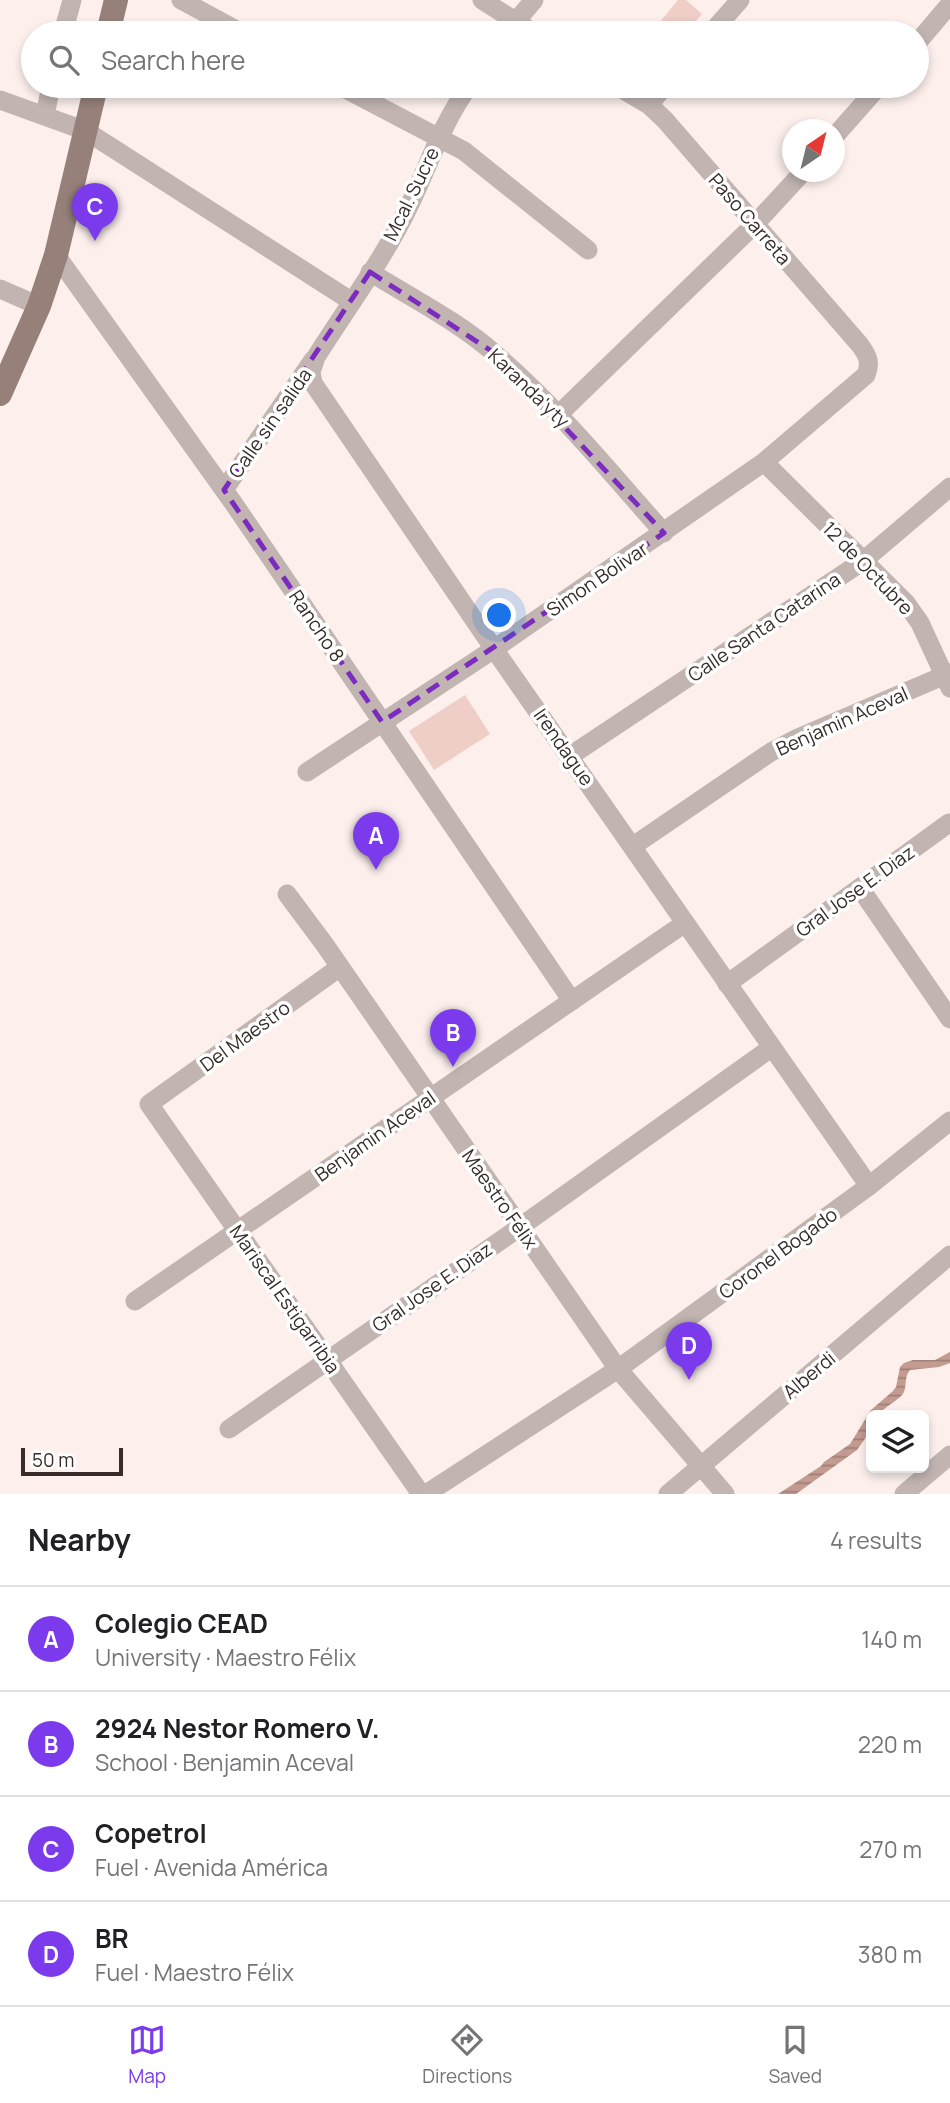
<!DOCTYPE html>
<html lang="en">
<head>
<meta charset="utf-8">
<style>
  body { margin:0; font-family:Manrope,sans-serif; background:#f6f6f6; color:#202124 }
  .controls { position:absolute; right:21px; bottom:21px; display:grid; overflow:hidden; border-radius:10px; box-shadow:0 4px 10px #0003 }
  .controls button { width:63px; height:63px; display:grid; place-items:center; padding:0; border:0; border-bottom:2px solid #e0e0e0; background:#fff; color:#202124; font:35px sans-serif }
  .compass { position:absolute; left:782px; top:119px; width:63px; height:63px; border-radius:50%; background:#fff; box-shadow:0 4px 10px #0003; rotate:35deg }
  .scale { position:absolute; left:21px; bottom:18px; width:102px; box-sizing:border-box; padding-left:7px; border:4px solid #372c29; border-top:0; font-size:19px; line-height:24px; white-space:nowrap; color:#372c29; -webkit-text-stroke:5px #fff; paint-order:stroke }
  .you { position:absolute; left:500px; top:616px; width:24px; height:24px; margin:-18px; border:5px solid #fff; border-radius:50%; background:#1a73e8; box-shadow:0 0 0 10px #1a73e833 }
  .badge { display:grid; place-items:center; width:46px; height:46px; border-radius:50%; background:#7c3aed; color:#fff; font-size:23px; font-weight:700 }
  .pin { position:absolute; translate:-50% -58px; filter:drop-shadow(0 2px 4px #0008) }
  .pin::after { content:''; position:absolute; top:37px; width:24px; height:21px; background:inherit; clip-path:polygon(0 0,100% 0,50% 100%) }
  .list { margin:0; padding:0; list-style:none }
  h2 { display:flex; justify-content:space-between; align-items:center; height:91px; margin:0; padding:0 28px; font-size:30px }
  h2 small { font-size:23px; font-weight:400; color:#757577 }
  .list li { display:grid; grid-template-columns:46px 1fr auto; gap:21px; align-items:center; box-sizing:border-box; height:105px; padding:0 28px; border-top:2px solid #e0e0e0 }
  .list b { display:block; font-size:26px; white-space:nowrap }
  .list p { margin:0; font-size:23px; white-space:nowrap; color:#757577 }
  .list em { font-size:23px; font-style:normal; color:#757577 }
  .icon { flex:none; width:38px; height:38px; fill:none; stroke:currentColor; stroke-width:2; stroke-linecap:round; stroke-linejoin:round }
  .map { position:relative; flex:none; width:950px; height:1494px; overflow:hidden }
  .search { position:absolute; background:#fff; box-shadow:0 4px 10px #0003; left:21px; right:21px; top:21px; height:77px; display:flex; align-items:center; gap:18px; box-sizing:border-box; padding:0 24px; border-radius:38px; color:#757577; font-size:26px }
  .sheet { height:511px; background:#fff }
  nav { display:flex; justify-content:space-around; align-items:center; box-sizing:border-box; height:98px; border-top:2px solid #e0e0e0; background:#fff; font-size:19px; color:#757577 }
  nav a { display:grid; justify-items:center; gap:4px }
  nav .on { color:#7c3aed }
  .map>svg:first-child { display:block }
</style>
</head>
<body>
<div class="map">
<svg width="950" height="1494" viewBox="0 0 950 1494">
  <defs>
    <pattern id="water-rules" width="6" height="5" patternUnits="userSpaceOnUse" patternTransform="scale(1.75)"><rect width="6" height="5" fill="#c39b91"/><path d="M0 2.5h6" fill="none" stroke="#9f7f76"/></pattern>
  </defs>
  <rect width="100%" height="100%" fill="#fcefec"/>
  <g fill="#eecec6">
    <path d="M678 0H686L702 14 686 33H651Z"/>
    <path d="M465 695 490 734 434 770 409 731Z"/>
  </g>
  <path fill="url(#water-rules)" d="M950 1352V1363L939 1367 910 1370C904 1377 907 1384 904 1392 901 1399 884 1407 878 1415H871V1430L857 1450 796 1494H778L821 1466 824 1462 850 1444 871 1410 893 1391 896 1387 900 1367 904 1363 913 1360H935Z"/>
  <g fill="none" stroke-linecap="round" stroke-linejoin="round">
    <g stroke="#c1b4b1" stroke-width="19">
      <path d="M181 0 242 33"/>
      <path d="M482 0 534 33"/>
      <path d="M63 33 72 0"/>
      <path d="M506 33 534 0"/>
      <path d="M711 33 740 0"/>
      <path d="M917 43 950 4"/>
      <path d="M340 86 464 151 588 250"/>
      <path d="M469 86C442 123 429 165 409 206 385 257 346 309 316 357L311 372 313 383 494 649 869 1186"/>
      <path d="M0 100 86 131 351 301"/>
      <path d="M649 105 665 86"/>
      <path d="M45 115 51 86"/>
      <path d="M834 137 879 86"/>
      <path d="M56 255 234 504 572 1001"/>
      <path d="M370 272C410 297 461 323 495 354 557 407 610 472 664 533"/>
      <path d="M0 289 39 306"/>
      <path d="M558 415 755 224 803 172"/>
      <path d="M764 462 906 603 920 623 950 688"/>
      <path d="M224 490 313 360"/>
      <path d="M570 756 863 561 950 487"/>
      <path d="M307 772 494 649 764 462 866 375C871 363 868 356 860 345L665 120 649 105 617 86"/>
      <path d="M633 846 771 752 798 738 950 673"/>
      <path d="M860 888 950 1019"/>
      <path d="M287 894 325 945 618 1369 725 1494"/>
      <path d="M340 967 149 1104 421 1494"/>
      <path d="M727 984 949 823"/>
      <path d="M135 1301 685 923"/>
      <path d="M229 1429 520 1227 771 1048"/>
      <path d="M426 1494 618 1369 869 1186 950 1121"/>
      <path d="M668 1494 950 1255"/>
      <path d="M904 1494 950 1455"/>
    </g>
    <g stroke="#97807a" stroke-width="24">
      <path d="M108 33 116 0"/>
      <path d="M0 394 39 306 56 255 96 86"/>
    </g>
  </g>
  <path fill="none" stroke="#7b2cbf" stroke-width="5" stroke-dasharray="14 9" stroke-linejoin="round" d="M370 272 496 354 664 533 382 722 224 490Z"/>
  <g text-anchor="middle" stroke-width="7" stroke-linejoin="round" paint-order="stroke">
    <g font-size="19" fill="#372c29" stroke="#fff">
      <text transform="translate(411 194) rotate(-64)" y="7">Mcal. Sucre</text>
      <text transform="translate(750 219) rotate(49)" y="7">Paso Carreta</text>
      <text transform="translate(529 388) rotate(44)" y="7">Karanda'yty</text>
      <text transform="translate(270 423) rotate(-55)" y="7">Calle sin salida</text>
      <text transform="translate(868 568) rotate(46)" y="7">12 de Octubre</text>
      <text transform="translate(597 579) rotate(-34)" y="7">Simon Bolivar</text>
      <text transform="translate(317 626) rotate(56)" y="7">Rancho 8</text>
      <text transform="translate(764 627) rotate(-34)" y="7">Calle Santa Catarina</text>
      <text transform="translate(842 721) rotate(-24)" y="7">Benjamin Aceval</text>
      <text transform="translate(564 747) rotate(55)" y="7">Irendague</text>
      <text transform="translate(855 891) rotate(-36)" y="7">Gral Jose E. Diaz</text>
      <text transform="translate(245 1036) rotate(-36)" y="7">Del Maestro</text>
      <text transform="translate(375 1136) rotate(-35)" y="7">Benjamin Aceval</text>
      <text transform="translate(500 1199) rotate(55)" y="7">Maestro Félix</text>
      <text transform="translate(778 1253) rotate(-36)" y="7">Coronel Bogado</text>
      <text transform="translate(432 1287) rotate(-35)" y="7">Gral Jose E. Diaz</text>
      <text transform="translate(285 1299) rotate(55)" y="7">Mariscal Estigarribia</text>
      <text transform="translate(809 1375) rotate(-40)" y="7">Alberdi</text>
    </g>
  </g>
</svg>
<div class="controls">
<button><svg class="icon" aria-label="layers" viewBox="0 0 24 24"><path d="M12 4l9 5-9 5-9-5zM3 14l9 5 9-5"/></svg></button>
</div>
<svg class="compass" viewBox="-18 -18 36 36"><path d="M0-13l5 13h-10z" fill="#e53935"/><path d="M0 13l5-13h-10z" fill="#757577"/></svg>
<div class="scale">50 m</div>
<div class="you"></div>
<div class="pin badge" style="left:376px;top:870px">A</div>
<div class="pin badge" style="left:453px;top:1067px">B</div>
<div class="pin badge" style="left:95px;top:241px">C</div>
<div class="pin badge" style="left:689px;top:1380px">D</div>
<div class="search"><svg class="icon" aria-label="search" viewBox="0 0 24 24"><circle cx="10" cy="10" r="6"/><path d="M15 15l6 6"/></svg>Search here</div>
</div>
<section class="sheet">
<h2>Nearby<small>4 results</small></h2>
<ul class="list">
<li><span class="badge">A</span><div><b>Colegio CEAD</b><p>University · Maestro Félix</p></div><em>140 m</em></li>
<li><span class="badge">B</span><div><b>2924 Nestor Romero V.</b><p>School · Benjamin Aceval</p></div><em>220 m</em></li>
<li><span class="badge">C</span><div><b>Copetrol</b><p>Fuel · Avenida América</p></div><em>270 m</em></li>
<li><span class="badge">D</span><div><b>BR</b><p>Fuel · Maestro Félix</p></div><em>380 m</em></li>
</ul>
</section>
<nav>
<a class="on"><svg class="icon" aria-label="map" viewBox="0 0 24 24"><path d="M3 6l6-2 6 2 6-2v14l-6 2-6-2-6 2zM9 4v14M15 6v14"/></svg>Map</a>
<a><svg class="icon" aria-label="directions" viewBox="0 0 24 24"><path d="M12 3l9 9-9 9-9-9zM9 14v-3h6M13 9l2 2-2 2"/></svg>Directions</a>
<a><svg class="icon" aria-label="saved" viewBox="0 0 24 24"><path d="M7 4h10v16l-5-4-5 4z"/></svg>Saved</a>
</nav>
</body>
</html>
